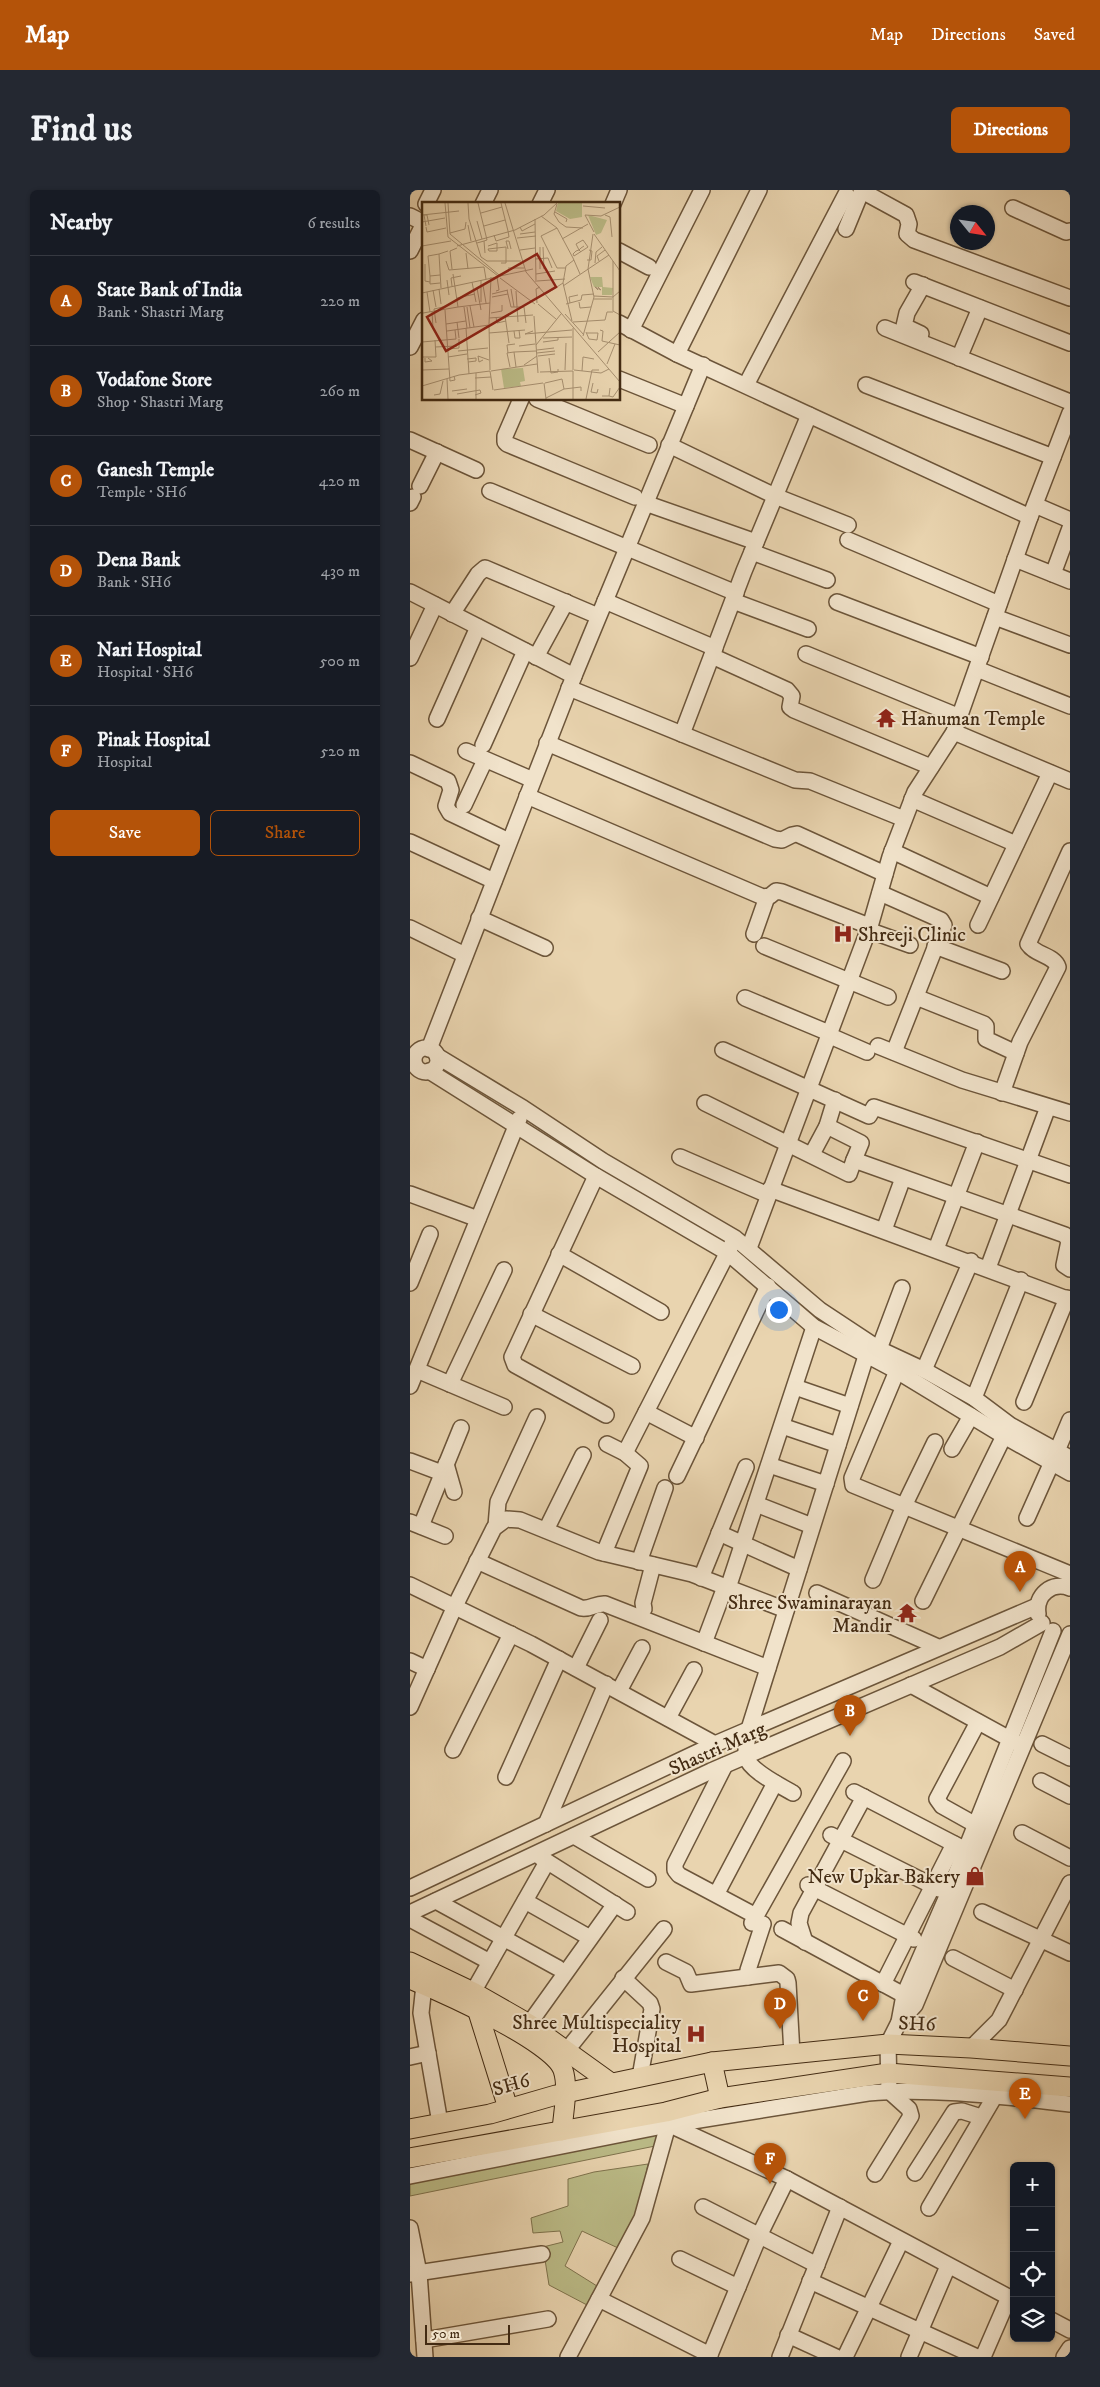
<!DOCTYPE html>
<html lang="en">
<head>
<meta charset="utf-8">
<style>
  body { margin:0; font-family:"IM FELL DW Pica",serif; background:#242831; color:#f1f3f6 }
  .controls { position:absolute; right:15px; bottom:15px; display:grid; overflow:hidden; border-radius:8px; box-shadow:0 1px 4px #0004 }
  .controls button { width:45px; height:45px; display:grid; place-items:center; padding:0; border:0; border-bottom:1px solid #363941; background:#171b24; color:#f1f3f6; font:25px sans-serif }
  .compass { position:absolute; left:540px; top:15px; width:45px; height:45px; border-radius:50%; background:#171b24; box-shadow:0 1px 4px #0004; rotate:120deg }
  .scale { position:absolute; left:15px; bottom:12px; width:85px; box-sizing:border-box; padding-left:5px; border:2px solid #432b13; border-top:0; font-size:14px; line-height:18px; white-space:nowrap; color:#432b13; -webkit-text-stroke:4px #f1e3cb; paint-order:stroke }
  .you { position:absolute; left:368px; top:1119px; width:18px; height:18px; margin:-12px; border:4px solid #fff; border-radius:50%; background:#1a73e8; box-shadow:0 0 0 8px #1a73e833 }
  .badge { display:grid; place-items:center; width:32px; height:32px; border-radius:50%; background:#b45309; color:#fff; font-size:16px; font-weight:700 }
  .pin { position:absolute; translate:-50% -41px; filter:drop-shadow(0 1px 2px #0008) }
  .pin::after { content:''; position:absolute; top:26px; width:18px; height:15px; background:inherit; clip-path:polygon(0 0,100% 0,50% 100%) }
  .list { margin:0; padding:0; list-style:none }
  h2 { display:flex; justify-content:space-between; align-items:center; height:65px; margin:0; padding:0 20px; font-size:21px }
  h2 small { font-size:16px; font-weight:400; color:#9ea1a6 }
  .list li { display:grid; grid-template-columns:32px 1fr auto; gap:15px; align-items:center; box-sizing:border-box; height:90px; padding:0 20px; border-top:1px solid #363941 }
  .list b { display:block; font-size:19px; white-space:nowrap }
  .list p { margin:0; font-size:16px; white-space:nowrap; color:#9ea1a6 }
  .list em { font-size:16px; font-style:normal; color:#9ea1a6 }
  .actions { display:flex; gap:10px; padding:15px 20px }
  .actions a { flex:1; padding:11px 0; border:1px solid #b45309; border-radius:8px; text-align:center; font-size:18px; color:#b45309 }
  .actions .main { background:#b45309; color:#fff }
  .icon { flex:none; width:28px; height:28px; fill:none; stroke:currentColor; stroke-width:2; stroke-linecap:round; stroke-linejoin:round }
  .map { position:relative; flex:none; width:660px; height:2167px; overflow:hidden; border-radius:8px }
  header { display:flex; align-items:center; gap:30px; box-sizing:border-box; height:70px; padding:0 25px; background:#b45309; color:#fff }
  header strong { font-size:24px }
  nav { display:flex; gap:28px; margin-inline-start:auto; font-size:18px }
  .intro { display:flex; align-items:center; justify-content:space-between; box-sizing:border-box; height:120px; padding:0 30px }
  h1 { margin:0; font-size:35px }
  .button { padding:12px 22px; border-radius:8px; background:#b45309; color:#fff; font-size:18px; font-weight:700 }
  main { display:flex; gap:30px; padding:0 30px }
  aside { flex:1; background:#171b24; border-radius:8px; box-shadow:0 1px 4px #0004 }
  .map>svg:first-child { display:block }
</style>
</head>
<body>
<header>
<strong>Map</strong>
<nav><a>Map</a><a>Directions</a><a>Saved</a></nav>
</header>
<div class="intro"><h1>Find us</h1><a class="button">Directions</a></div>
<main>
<aside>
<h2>Nearby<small>6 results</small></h2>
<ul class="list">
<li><span class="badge">A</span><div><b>State Bank of India</b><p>Bank · Shastri Marg</p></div><em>220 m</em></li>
<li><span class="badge">B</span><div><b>Vodafone Store</b><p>Shop · Shastri Marg</p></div><em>260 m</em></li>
<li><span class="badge">C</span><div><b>Ganesh Temple</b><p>Temple · SH6</p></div><em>420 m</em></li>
<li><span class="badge">D</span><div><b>Dena Bank</b><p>Bank · SH6</p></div><em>430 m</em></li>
<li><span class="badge">E</span><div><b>Nari Hospital</b><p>Hospital · SH6</p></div><em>500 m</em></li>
<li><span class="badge">F</span><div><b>Pinak Hospital</b><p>Hospital</p></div><em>520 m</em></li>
</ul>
<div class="actions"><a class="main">Save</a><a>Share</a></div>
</aside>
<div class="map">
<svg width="660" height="2167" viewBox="0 0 660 2167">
  <rect width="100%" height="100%" fill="#e9d4af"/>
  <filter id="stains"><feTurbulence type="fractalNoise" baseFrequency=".004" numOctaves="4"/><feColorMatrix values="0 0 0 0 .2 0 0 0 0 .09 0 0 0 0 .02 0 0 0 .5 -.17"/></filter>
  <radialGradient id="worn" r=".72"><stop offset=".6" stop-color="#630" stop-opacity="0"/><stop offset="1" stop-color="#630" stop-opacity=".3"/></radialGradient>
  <g fill="#bbbb87" stroke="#7f734d">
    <path d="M248 1941 250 1955 0 2006V1988Z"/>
    <path d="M238 1974 228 2023 208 2058 172 2041 155 2076 187 2096 177 2115 139 2095 133 2057 153 2052 150 2041 123 2043 121 2028 158 2016V1989L184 1982Z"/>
  </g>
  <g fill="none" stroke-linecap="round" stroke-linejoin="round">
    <defs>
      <g id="minor">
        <path d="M452 1 496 25 499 34 497 44 504 50 660 108"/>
        <path d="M16 14 23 0"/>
        <path d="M73 14 80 0"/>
        <path d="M130 14 137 0"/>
        <path d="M203 14 209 0"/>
        <path d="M603 18 656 42 660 41"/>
        <path d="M0 26 14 33"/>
        <path d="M436 39 452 0"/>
        <path d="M0 61 14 33"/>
        <path d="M209 61 239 77"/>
        <path d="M504 92 660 153"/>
        <path d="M209 133 267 164 620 327"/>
        <path d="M475 138 660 212"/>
        <path d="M221 140 292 0"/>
        <path d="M511 144 494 136 497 123 513 95"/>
        <path d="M0 157 14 130"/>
        <path d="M267 164 349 0"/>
        <path d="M549 168 570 118"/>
        <path d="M209 189 276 216"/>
        <path d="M336 195 436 4"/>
        <path d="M456 195 643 267"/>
        <path d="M111 209 95 246V252L97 254 225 307"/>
        <path d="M127 209 239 255"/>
        <path d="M660 223 620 327 544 542 660 591"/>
        <path d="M0 250 66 280"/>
        <path d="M259 255 365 306 438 335"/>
        <path d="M10 296 27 262"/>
        <path d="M80 301 326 403"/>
        <path d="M0 313 3 307"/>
        <path d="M235 313 346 352"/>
        <path d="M625 315 660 330"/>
        <path d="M438 350 589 414"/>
        <path d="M342 362 417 390"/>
        <path d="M605 369 660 391"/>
        <path d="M643 384 660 338"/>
        <path d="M0 402 164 486"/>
        <path d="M195 411 305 458"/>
        <path d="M323 411 398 439"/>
        <path d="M427 412 571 467"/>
        <path d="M42 424 68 384 75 378 188 426"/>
        <path d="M585 427 660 455"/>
        <path d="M396 464 550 527"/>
        <path d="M302 466 377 500 382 506 380 517 384 520 521 577"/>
        <path d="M126 467 156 412"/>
        <path d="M0 468 25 415"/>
        <path d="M567 479 660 516"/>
        <path d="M159 498 385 590 400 591 494 629"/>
        <path d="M27 529 68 437"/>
        <path d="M272 544 334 381 399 225"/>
        <path d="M137 553 365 649 372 650 382 645 387 644 475 684"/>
        <path d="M73 555 115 461"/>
        <path d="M56 561 123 590"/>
        <path d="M0 573 38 591 41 600 36 616 40 623 99 651"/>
        <path d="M117 606 353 707 360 706 366 701 372 702 459 736"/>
        <path d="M502 609 606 654"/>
        <path d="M54 615 75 570"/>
        <path d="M0 652 84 691"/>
        <path d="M482 661 581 707"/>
        <path d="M470 703 531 730 534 735 484 862"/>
        <path d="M69 728 135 758"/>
        <path d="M568 735 640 583"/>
        <path d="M0 738 55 765"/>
        <path d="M458 740 500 755"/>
        <path d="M344 744 357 707"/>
        <path d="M354 756 478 807"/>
        <path d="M525 756 592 781"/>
        <path d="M506 807 574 834 576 836V849L606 863"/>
        <path d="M335 808 419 843"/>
        <path d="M418 845 457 862"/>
        <path d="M468 856 552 890 660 923"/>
        <circle cx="16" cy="870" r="12"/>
        <path d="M19 859 164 486 293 175"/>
        <path d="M313 860 459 926 464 917 660 985"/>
        <path d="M27 866 113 918 193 971 325 1048 410 1120 469 1159 514 1180 564 1208 600 1235 660 1268"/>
        <path d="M19 881 186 986 318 1063 404 1137 487 1181 594 1246 660 1283"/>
        <path d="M592 903 610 852 648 777C644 765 625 765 618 754L660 661"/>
        <path d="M295 913 439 984 444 970"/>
        <path d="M417 936 451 953 444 970 655 1045 659 1051 654 1075 660 1079"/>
        <path d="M402 964 417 936 425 910"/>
        <path d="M270 967 358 1005"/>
        <path d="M186 986 102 1167 105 1175 196 1225"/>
        <path d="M360 999 660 1110"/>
        <path d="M0 1004 68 1029"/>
        <path d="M474 1040 493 988"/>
        <path d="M339 1058 461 733 480 667 505 602 544 542"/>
        <path d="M526 1059 567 952"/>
        <path d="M149 1064 251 1122"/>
        <path d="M578 1078 638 917"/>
        <path d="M0 1093 20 1044"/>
        <path d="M121 1124 222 1176"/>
        <path d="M469 1159 492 1098"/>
        <path d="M7 1180 94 1217"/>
        <path d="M514 1180 561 1071"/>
        <path d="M487 1181 442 1288 443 1295 660 1384"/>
        <path d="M40 1194 94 1080"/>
        <path d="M0 1196 109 929"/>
        <path d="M385 1197 440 1216"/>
        <path d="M564 1208 611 1090"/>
        <path d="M614 1212 657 1108"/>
        <path d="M236 1222 286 1248"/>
        <path d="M372 1236 428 1255"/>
        <path d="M542 1259 561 1226"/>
        <path d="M647 1261 660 1230"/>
        <path d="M215 1263 322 1054"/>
        <path d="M0 1271 32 1283"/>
        <path d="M36 1274 44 1302"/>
        <path d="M359 1275 416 1294"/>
        <path d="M267 1286 358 1096"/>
        <path d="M346 1314 402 1336"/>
        <path d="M617 1328 642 1272"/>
        <path d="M0 1332 35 1346"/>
        <path d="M11 1336 51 1238"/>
        <path d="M86 1336 88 1312 127 1227"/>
        <path d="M136 1340 173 1265"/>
        <path d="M309 1343 389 1379"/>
        <path d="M194 1363 230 1276 215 1263 197 1254"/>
        <path d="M67 1371 171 1418C180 1420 186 1413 195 1414L358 1478"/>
        <path d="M229 1372 255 1298"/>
        <path d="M291 1388 336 1277"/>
        <path d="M463 1390 494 1316 525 1252"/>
        <path d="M0 1395 121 1454 305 1554"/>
        <path d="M318 1398 404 1137"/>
        <path d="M407 1403 528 1457"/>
        <path d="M513 1411 594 1246"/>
        <path d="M234 1419 233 1413 243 1375"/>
        <path d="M628 1424C625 1405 642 1391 660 1398"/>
        <path d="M294 1453 315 1397"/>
        <path d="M0 1471 17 1479"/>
        <path d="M166 1478 190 1430"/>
        <path d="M501 1495 607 1553"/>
        <path d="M209 1501 232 1458"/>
        <path d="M0 1517 45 1416 84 1338 96 1329 110 1330 189 1362 282 1384 376 1420"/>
        <path d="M258 1528 284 1480"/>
        <path d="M632 1554 660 1568"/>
        <path d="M43 1560 101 1444"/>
        <path d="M315 1575 265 1674V1680L269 1685 346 1726"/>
        <path d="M96 1587 149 1469"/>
        <path d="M631 1591 660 1606"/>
        <path d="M444 1602 552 1658"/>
        <path d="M383 1603C371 1596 340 1581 336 1567 335 1559 338 1548 339 1539L456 1166"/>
        <path d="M136 1634 196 1494"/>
        <path d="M566 1635 532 1616 527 1609 568 1532"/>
        <path d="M612 1643 660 1668"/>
        <path d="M421 1645 529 1699"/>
        <path d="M164 1646 238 1689"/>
        <path d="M130 1667 217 1722"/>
        <path d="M398 1695 504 1749"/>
        <path d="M0 1698 305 1554 627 1416"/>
        <path d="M307 1703 365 1593"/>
        <path d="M26 1711 148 1778"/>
        <path d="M115 1711 175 1745"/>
        <path d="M572 1722 660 1763"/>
        <path d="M0 1723 301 1581 590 1457 632 1433"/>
        <path d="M0 1729 80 1772"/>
        <path d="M342 1733 433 1571"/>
        <path d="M372 1739 503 1810"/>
        <path d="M395 1752 389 1733 391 1723 454 1607"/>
        <path d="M543 1768 605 1800"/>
        <path d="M256 1772 276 1782 281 1794 369 1783 377 1789 378 1793 382 1864"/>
        <path d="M338 1787V1780L353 1734"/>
        <path d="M213 1788 240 1813 242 1819 230 1887"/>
        <path d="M473 1794 544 1654"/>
        <path d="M14 1795 11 1823 30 1933"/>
        <path d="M63 1802 137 1672"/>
        <path d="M489 1832 494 1805 538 1704 643 1441"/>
        <path d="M119 1834 205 1714"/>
        <path d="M561 1858 589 1830 660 1693"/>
        <path d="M0 1867 18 1863"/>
        <path d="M149 1867 157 1860 254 1739"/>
        <path d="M258 1934 377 1989 604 2110"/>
        <path d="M505 1983 544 1922 552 1921 571 1927"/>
        <path d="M465 1984 501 1926 499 1919 479 1901 478 1854 488 1834 505 1815 660 1444"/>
        <path d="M0 1986 258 1935 458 1903C522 1897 596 1907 660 1914"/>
        <path d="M293 2017 407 2075"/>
        <path d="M519 2018 589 1899"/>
        <path d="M0 2038 9 2083 15 2167"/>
        <path d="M270 2069 328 2097"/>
        <path d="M0 2084 132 2064"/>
        <path d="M400 2091 567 2167"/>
        <path d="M189 2109 300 2165"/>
        <path d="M641 2130 660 2140"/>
        <path d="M378 2145 426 2167"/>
        <path d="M14 2150 138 2129"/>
        <path d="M158 2167 232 2028 258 1935"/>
        <path d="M299 2167 350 2044 377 1989"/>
        <path d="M370 2167 430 2017"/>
        <path d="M435 2167 491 2051"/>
        <path d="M499 2167 538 2076"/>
        <path d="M573 2167 599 2107"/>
        <path d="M654 2167 660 2158"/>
      </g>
      <g id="major">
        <path d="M0 1772 63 1802 119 1834 201 1893"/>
        <path d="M0 1789C31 1802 143 1851 153 1880 159 1898 153 1923 152 1941"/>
        <path d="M68 1822 98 1918"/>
        <path d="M302 1872 310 1908"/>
        <path d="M0 1939 80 1924 146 1905 302 1872 478 1854 561 1858 660 1866"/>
        <path d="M0 1968 256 1922 310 1908 478 1883 660 1897"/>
      </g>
    </defs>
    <use href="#minor" stroke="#6c553a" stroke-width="18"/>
    <use href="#major" stroke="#432b13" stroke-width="21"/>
    <use href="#minor" stroke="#f1e3cb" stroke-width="15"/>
    <use href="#major" stroke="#e9d4af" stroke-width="19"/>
  </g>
  <defs>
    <symbol id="temple-bare" viewBox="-9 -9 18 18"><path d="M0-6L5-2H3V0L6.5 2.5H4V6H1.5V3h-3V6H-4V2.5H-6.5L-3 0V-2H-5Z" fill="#8f2418" stroke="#f1e3cb" stroke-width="2.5" paint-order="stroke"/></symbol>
    <symbol id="hospital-bare" viewBox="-9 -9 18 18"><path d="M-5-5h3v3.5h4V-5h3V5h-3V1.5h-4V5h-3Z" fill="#8f2418" stroke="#f1e3cb" stroke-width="2.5" paint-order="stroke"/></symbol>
    <symbol id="shop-bare" viewBox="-9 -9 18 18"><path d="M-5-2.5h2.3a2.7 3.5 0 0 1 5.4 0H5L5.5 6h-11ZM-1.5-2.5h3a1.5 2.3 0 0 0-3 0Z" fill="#8f2418" stroke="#f1e3cb" stroke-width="2.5" paint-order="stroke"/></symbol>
  </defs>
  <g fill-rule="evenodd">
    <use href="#temple-bare" x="462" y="514" width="28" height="28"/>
    <use href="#hospital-bare" x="419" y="730" width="28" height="28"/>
    <use href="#temple-bare" x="483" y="1409" width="28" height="28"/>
    <use href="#shop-bare" x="551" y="1672" width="28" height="28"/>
    <use href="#hospital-bare" x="272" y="1830" width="28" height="28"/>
  </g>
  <g text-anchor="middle" stroke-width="4" stroke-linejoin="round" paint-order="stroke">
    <g font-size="20" fill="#432b13" stroke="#f1e3cb" text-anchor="end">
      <text x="491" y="535" text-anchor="start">Hanuman Temple</text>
      <text x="448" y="751" text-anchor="start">Shreeji Clinic</text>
      <text x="482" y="1419">Shree Swaminarayan<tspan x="482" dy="23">Mandir</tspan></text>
      <text x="550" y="1693">New Upkar Bakery</text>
      <text x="271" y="1839">Shree Multispeciality<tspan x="271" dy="23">Hospital</tspan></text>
    </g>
    <g font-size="20" fill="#432b13" stroke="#f1e3cb">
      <text transform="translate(307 1558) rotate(-24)" y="7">Shastri Marg</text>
      <text transform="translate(507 1833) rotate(2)" y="7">SH6</text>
      <text transform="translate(101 1894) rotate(-16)" y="7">SH6</text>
    </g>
  </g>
  <g transform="translate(12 12)">
    <rect width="198" height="198" fill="#e9d4af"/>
    <path d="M136 1H160V15L148 17 134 9ZM166 13 185 18 179 31 174 33ZM168 75H180L181 85 191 86 190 93H180V85H172ZM101 166 103 179 98 180 99 184 82 186 79 167Z" fill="#bbbb87"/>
    <path fill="none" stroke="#a79071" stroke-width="1" d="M23 1 26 35 76 74M26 1 28 32 77 73M46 1 47 17 59 55 65 59H99M56 1 65 38 62 39M79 1 86 29M83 1 104 70 198 180M135 2 132 12 137 20 144 25 161 26M161 4 183 6M133 10 145 17 144 20M59 11 80 5M0 13 37 9M183 13 188 15 190 35M119 14 135 26 151 56M113 17 114 80M55 19 60 37M0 20 23 16M46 23 49 39M4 24 2 13H5L7 23M62 24 83 18M4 25 5 30 24 26M98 25 100 29 113 22M135 26 119 34 135 66H144M172 30 163 13 179 14 198 5M28 31 43 27 44 20M98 32 113 30M172 32 198 69M72 33 74 39 87 35 86 29M95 36 114 34M140 37 166 22M55 41 62 39 63 51M0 44 29 39M35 44 93 28 122 13 135 1M66 44 75 41V49H67M118 45V67M121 45 122 67M86 47 84 39H87L89 47M98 48 113 46M67 49 66 47 84 45V61H79M159 50 157 48 154 42 161 38 166 45 163 47 152 54 151 52 154 49 157 48 159 46 162 44M44 51 46 67M151 56 158 72M113 57 126 56 130 66M165 58H169L170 49 167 48M24 59 27 68 62 65 64 77M177 59 175 54 183 48M191 59V109L198 113M173 61 174 50 180 45M3 62V79L8 80M86 66H102M30 67 28 49 35 46M114 72 133 69M18 73 8 74V82L18 81M8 74 6 54 17 52M78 74 111 67M78 76 113 102M25 78 27 93M59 78V100M115 79 143 77M50 80 54 100M61 83 64 101M30 84 29 76 39 74M141 84 187 53M176 85 179 88 173 85 176 88M19 86 17 52 26 49M55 86 59 108M17 87 19 102M89 87 92 105M11 88 14 105M85 88 89 105H102L104 121M74 89 77 88 75 75M94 89 96 120M5 90 8 110M0 91 75 75M70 92 86 88M124 92 141 81M172 94 191 95 198 89M70 95 86 92M35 96 53 92M172 97H190M157 100 158 106 169 105M115 101 114 87 118 85M148 101 147 95 156 93M116 102 134 117M144 102 159 98 160 93 172 92M48 104 52 125M36 105 68 101M42 105 45 126M45 105 48 126M23 108 28 179 33 178 32 174M10 110 11 126M1 111 36 105 31 72M69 111 80 109V103M143 112 162 133M83 114 87 141M112 114 116 171M74 115 75 121 84 119M67 116 111 113M150 119 141 81 144 64 152 58M35 120 37 136M151 120 183 118 185 110H191M14 121 12 107 21 105M24 122 44 119M67 122 69 75M67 123 68 168M44 126 47 172M151 126V168M178 128 181 129 180 139 198 143M25 129 67 123M92 129 93 136H98L97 128M111 129 103 132 150 128M164 130 167 137 175 138 176 131H165M67 131 103 128M161 134 172 95 166 67 171 32M121 136 150 135M0 140 34 137 33 128M121 140 136 138V135M114 143 139 112M97 144 113 142M13 145 35 144M26 147 37 146V137M115 148 132 146M36 149 66 146M176 150 198 130M86 151 85 143 93 142M115 151 133 149M116 154 133 152M0 155H14L13 138M26 155 45 152M3 156V160L10 159 6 156M127 156 129 171 136 170V167M45 157 54 156V159L46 160M61 158 57 160 56 154 67 158M185 162 193 142M102 163 115 154M88 165 85 151 92 150M94 165 92 150 114 149M0 168 27 167M143 168 144 141M152 168 179 171 187 167M68 169 71 188M69 169 115 162M151 169V197M160 169 161 155 172 157M118 170 151 169M53 176 69 175M25 177 26 197M122 181 124 197M123 181 140 177 142 187 124 196M171 181 169 190 175 191 176 187M0 184 37 173 68 169M142 187 159 185V189M72 188 121 181M30 189 45 187M52 189 58 188 59 191 53 193M35 192 52 189M12 193 18 192 21 179M180 194H187L188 186M187 194 191 195 198 185M54 197V171M164 197 170 168H177"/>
    <path fill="#8f2418" fill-opacity="0.15" stroke="#8f2418" stroke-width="2.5" d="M115 52 134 85 24 149 5 115Z"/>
    <rect width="198" height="198" fill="none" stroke="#432b13" stroke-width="2.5"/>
  </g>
  <rect width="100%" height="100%" filter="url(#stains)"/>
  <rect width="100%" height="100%" fill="url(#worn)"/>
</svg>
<div class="controls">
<button>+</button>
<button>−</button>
<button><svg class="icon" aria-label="locate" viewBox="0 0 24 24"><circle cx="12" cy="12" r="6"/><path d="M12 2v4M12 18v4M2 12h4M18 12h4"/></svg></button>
<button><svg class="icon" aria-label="layers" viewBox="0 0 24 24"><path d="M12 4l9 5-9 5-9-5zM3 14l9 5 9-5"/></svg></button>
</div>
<svg class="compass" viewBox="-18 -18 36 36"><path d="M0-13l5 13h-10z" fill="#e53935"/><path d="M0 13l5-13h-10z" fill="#9ea1a6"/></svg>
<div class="scale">50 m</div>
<div class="you"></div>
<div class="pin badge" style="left:610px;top:1402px">A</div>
<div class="pin badge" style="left:440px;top:1546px">B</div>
<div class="pin badge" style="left:453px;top:1831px">C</div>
<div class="pin badge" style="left:370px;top:1839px">D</div>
<div class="pin badge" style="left:615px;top:1929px">E</div>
<div class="pin badge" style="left:360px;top:1994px">F</div>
</div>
</main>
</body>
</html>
